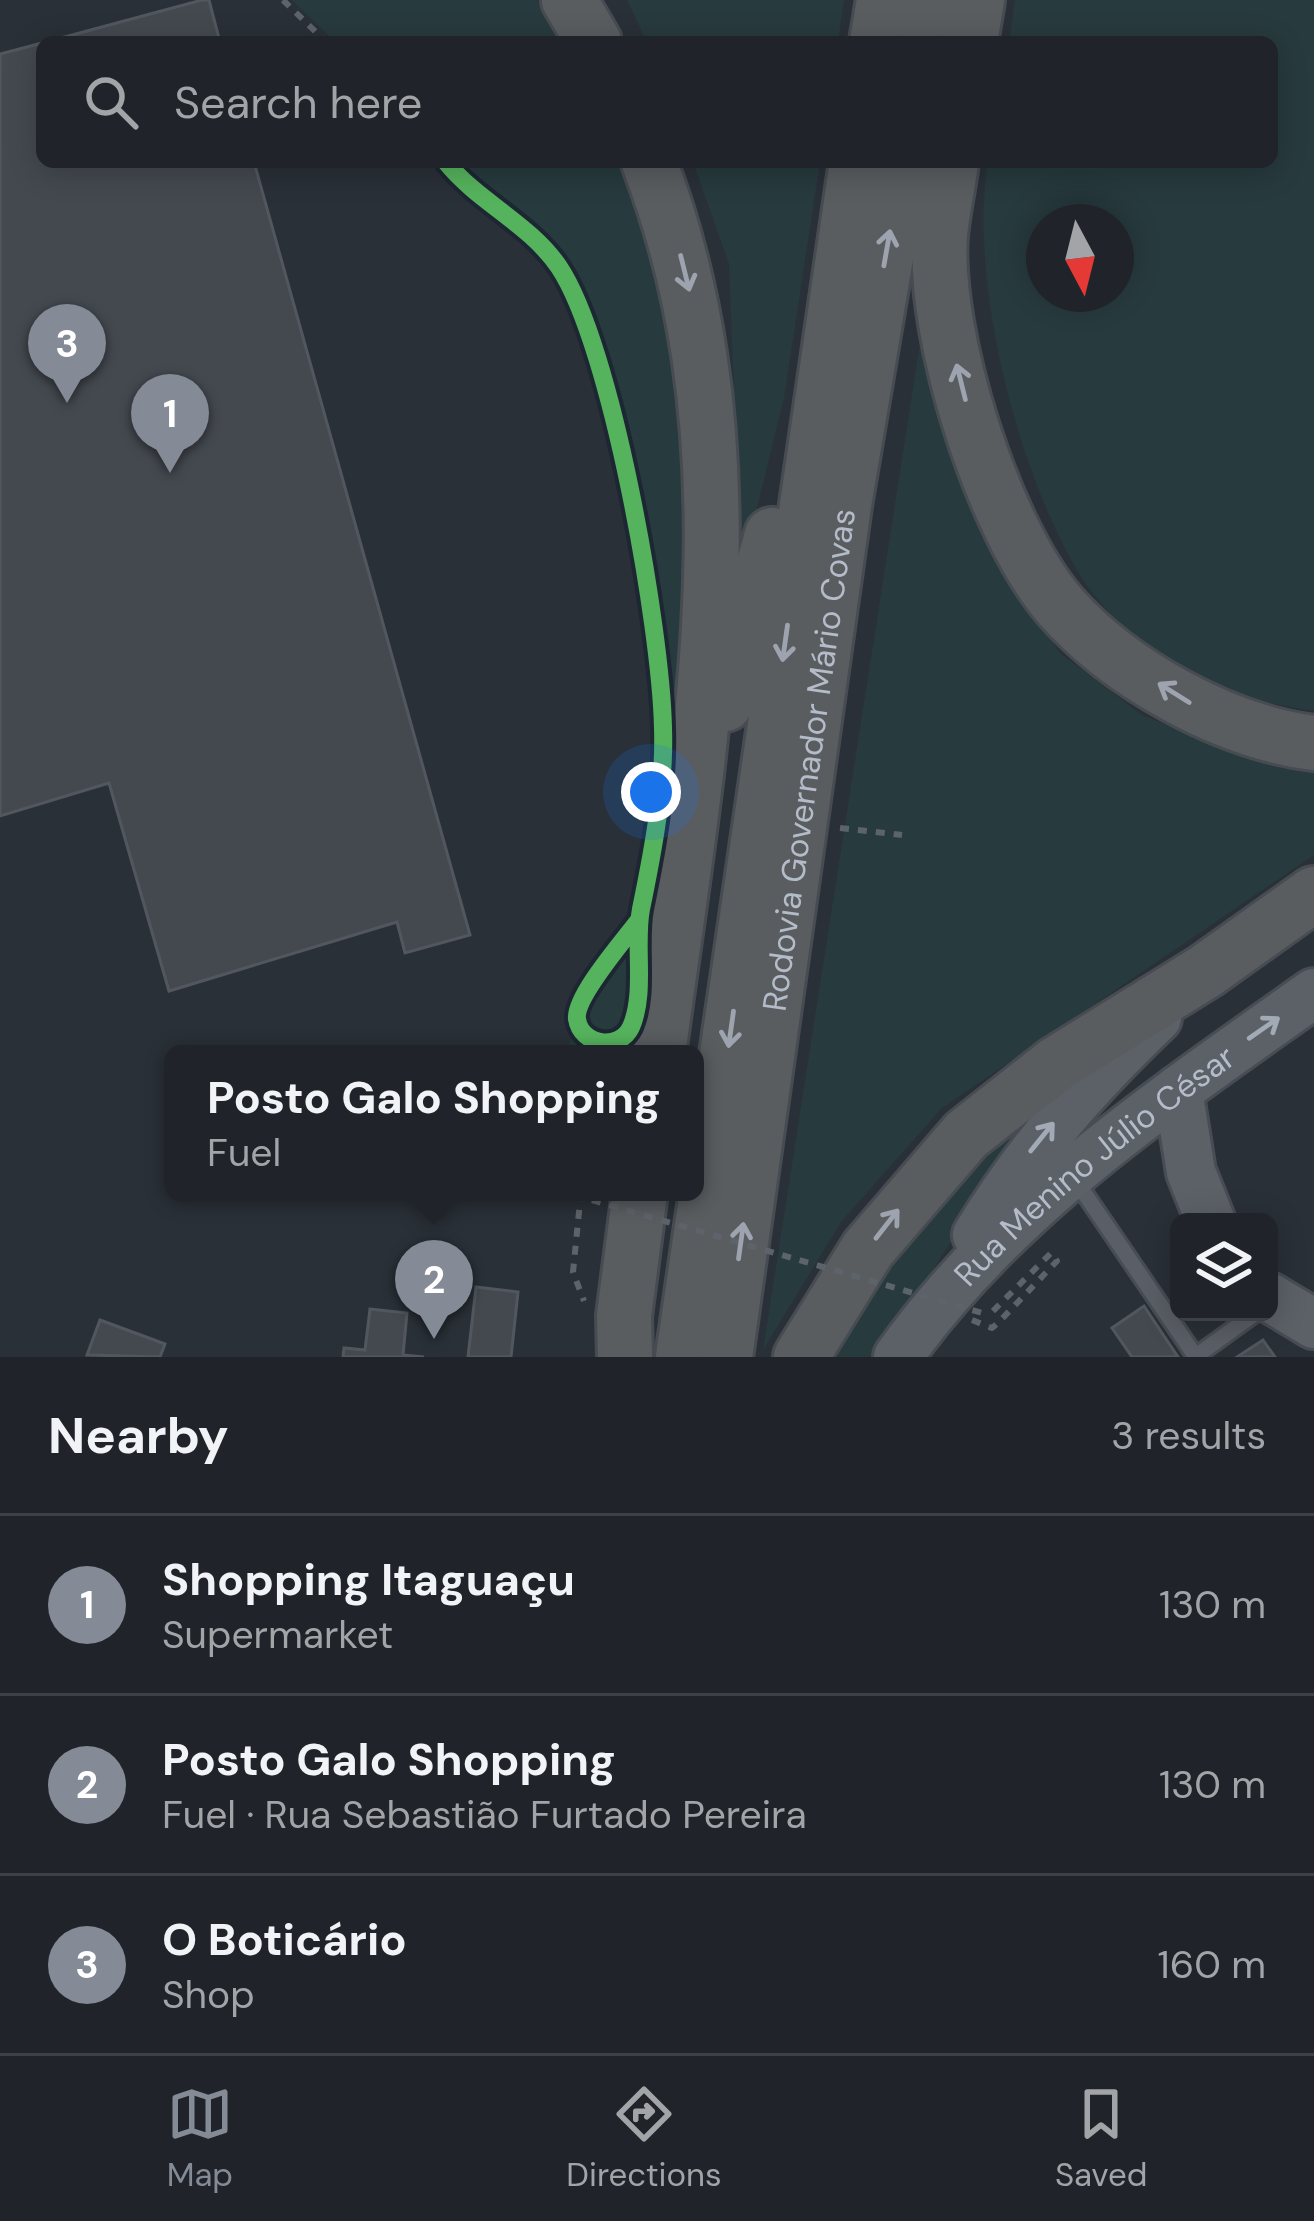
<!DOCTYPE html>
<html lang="en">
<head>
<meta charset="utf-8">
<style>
  body { margin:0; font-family:"DM Sans",sans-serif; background:#2d3036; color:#f1f3f6 }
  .controls { position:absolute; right:36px; bottom:36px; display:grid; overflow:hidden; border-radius:18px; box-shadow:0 6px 30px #0003 }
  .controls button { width:108px; height:108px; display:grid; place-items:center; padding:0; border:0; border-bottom:3px solid #3d4147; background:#20242a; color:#f1f3f6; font:60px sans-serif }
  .compass { position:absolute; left:1026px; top:204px; width:108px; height:108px; border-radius:50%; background:#20242a; box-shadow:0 6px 30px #0003; rotate:173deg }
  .you { position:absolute; left:651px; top:792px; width:42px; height:42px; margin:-30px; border:9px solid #fff; border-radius:50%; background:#1a73e8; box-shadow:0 0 0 18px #1a73e833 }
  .badge { display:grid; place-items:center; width:78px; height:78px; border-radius:50%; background:#848b96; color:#fff; font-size:39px; font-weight:700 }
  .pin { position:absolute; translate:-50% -99px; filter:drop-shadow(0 3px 6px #0008) }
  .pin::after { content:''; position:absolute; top:63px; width:42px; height:36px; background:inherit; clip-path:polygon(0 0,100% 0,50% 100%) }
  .popup { position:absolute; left:164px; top:1045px; width:540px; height:156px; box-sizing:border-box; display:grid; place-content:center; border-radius:18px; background:#20242a; filter:drop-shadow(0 3px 9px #0005); font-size:39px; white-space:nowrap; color:#a2a4a8 }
  .popup b { font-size:45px; color:#f1f3f6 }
  .popup::after { content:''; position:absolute; left:50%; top:100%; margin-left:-24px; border:24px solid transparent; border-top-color:#20242a }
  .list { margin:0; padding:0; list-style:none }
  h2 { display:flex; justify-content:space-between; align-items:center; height:156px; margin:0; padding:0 48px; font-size:51px }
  h2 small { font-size:39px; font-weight:400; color:#a2a4a8 }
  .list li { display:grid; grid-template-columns:78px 1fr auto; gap:36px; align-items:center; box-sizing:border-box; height:180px; padding:0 48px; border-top:3px solid #3d4147 }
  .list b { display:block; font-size:45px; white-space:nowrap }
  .list p { margin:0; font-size:39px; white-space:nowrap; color:#a2a4a8 }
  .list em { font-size:39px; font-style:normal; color:#a2a4a8 }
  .icon { flex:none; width:66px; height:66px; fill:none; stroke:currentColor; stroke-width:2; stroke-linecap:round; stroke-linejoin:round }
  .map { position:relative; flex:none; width:1314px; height:1357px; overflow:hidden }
  .search { position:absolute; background:#20242a; box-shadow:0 6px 30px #0003; left:36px; right:36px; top:36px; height:132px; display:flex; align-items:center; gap:30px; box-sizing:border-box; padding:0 42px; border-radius:18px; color:#a2a4a8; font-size:45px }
  .sheet { height:696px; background:#20242a }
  nav { display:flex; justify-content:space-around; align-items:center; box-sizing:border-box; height:168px; border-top:3px solid #3d4147; background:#20242a; font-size:33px; color:#a2a4a8 }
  nav a { display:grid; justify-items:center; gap:6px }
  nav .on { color:#848b96 }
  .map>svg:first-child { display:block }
</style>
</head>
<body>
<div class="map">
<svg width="1314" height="1357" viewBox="0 0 1314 1357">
  <rect width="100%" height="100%" fill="#2a3038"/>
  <g fill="#273a3e" fill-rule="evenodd">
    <path d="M292 0H538L565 42H335Z"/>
    <path d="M627 0H844L838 42H647Z"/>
    <path d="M1015 0H1314V711C1263 702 1200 692 1158 658 1133 638 1099 605 1082 578 1018 476 968 280 988 162H1272V42H1009ZM1044 222H1116V294H1044Z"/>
    <path d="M459 162H629L681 316 702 565 640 1054H564L649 878 668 727 638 511 594 338 562 262Z"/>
    <path d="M693 162H820L784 398 741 573 729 264Z"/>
    <path d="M929 286 1003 567 1060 653 1142 715 1245 756 1314 769V855L942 1108 841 1222 763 1350Z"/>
    <path d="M1096 1062 996 1173 876 1357H826L929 1215 992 1144Z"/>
  </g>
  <g fill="#444950" stroke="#52575f" stroke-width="3">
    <path d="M209 0 220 42H46L202 0Z"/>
    <path d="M42 43V162H254L470 935 405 953 397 922 169 991 109 783 0 816V54Z"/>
    <path d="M476 1287 518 1292 511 1357H468Z"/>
    <path d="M1144 1306 1178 1357H1132L1112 1328Z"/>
    <path d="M370 1309 407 1313 403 1355 424 1357H343L344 1348 365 1350Z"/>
    <path d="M100 1320 165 1344 160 1357 87 1355Z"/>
    <path d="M1263 1340 1275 1357H1237Z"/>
  </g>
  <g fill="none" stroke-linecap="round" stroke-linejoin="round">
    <defs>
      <g id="lane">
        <path d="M1076 1181 1196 1357"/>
        <path d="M1196 1356 1257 1312"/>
      </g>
      <g id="primary">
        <path d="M1178 1090 1191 1172 1211 1222"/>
        <path d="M977 1235C1028 1151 1087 1085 1157 1018"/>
        <path d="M1269 1297 1314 1324"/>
        <path id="s1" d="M898 1357C1006 1205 1164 1100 1314 993"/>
      </g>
      <g id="highway">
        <path d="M569 0 594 42"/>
        <path d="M877 42 884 0"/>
        <path d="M923 42 931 0"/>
        <path d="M970 42 977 0"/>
        <path d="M649 162C760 452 698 756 658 1054"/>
        <path d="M951 162C948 186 942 211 940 235 933 337 993 528 1060 606 1120 674 1225 732 1314 743"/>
        <path d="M725 704 772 535"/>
        <path d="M625 1357 624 1316 640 1192"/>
        <path d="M683 1357 857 162"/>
        <path id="s2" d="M725 1357 844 505 902 162"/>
        <path d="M801 1357 868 1249 966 1135 1056 1064 1206 971 1314 894"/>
      </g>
    </defs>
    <use href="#lane" stroke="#484c53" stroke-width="21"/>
    <use href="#primary" stroke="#484c55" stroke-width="54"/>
    <use href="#highway" stroke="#474c53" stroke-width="60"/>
    <g stroke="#5d636a" stroke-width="6" stroke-dasharray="9 9" stroke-linecap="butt">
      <path d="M283 0 326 42"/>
      <path d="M840 828 902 835"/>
      <path d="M581 1192 573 1272 584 1301"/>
      <path d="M592 1200 593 1192"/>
      <path d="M972 1320 992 1328 998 1323 1057 1261 1051 1253 989 1315"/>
    </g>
    <use href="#lane" stroke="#5a5e66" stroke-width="15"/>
    <use href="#primary" stroke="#5c6168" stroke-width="48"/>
    <use href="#highway" stroke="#5a5d60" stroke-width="54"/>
    <path stroke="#5d636a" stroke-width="6" stroke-dasharray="9 9" stroke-linecap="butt" d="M592 1200 989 1315"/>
    <defs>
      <path id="cycleway" d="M446 162C478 202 530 224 559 267 612 346 661 629 663 728 665 788 653 851 641 909 634 945 646 993 631 1027 620 1051 581 1046 577 1019 574 997 625 939 639 920"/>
    </defs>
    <use href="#cycleway" stroke="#1d2633" stroke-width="26"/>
    <use href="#cycleway" stroke="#56b35d" stroke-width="18"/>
  </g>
  <defs><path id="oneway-shaft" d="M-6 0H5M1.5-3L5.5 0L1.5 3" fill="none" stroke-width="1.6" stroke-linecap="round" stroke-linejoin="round" transform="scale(3)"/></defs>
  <g stroke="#9ea4af">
    <use href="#oneway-shaft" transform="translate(887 248) rotate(-80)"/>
    <use href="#oneway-shaft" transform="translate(685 273) rotate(76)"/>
    <use href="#oneway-shaft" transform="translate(961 382) rotate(-104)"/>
    <use href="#oneway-shaft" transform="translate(785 643) rotate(98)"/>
    <use href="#oneway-shaft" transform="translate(1174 693) rotate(-148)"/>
    <use href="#oneway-shaft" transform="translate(731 1029) rotate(98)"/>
    <use href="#oneway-shaft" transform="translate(887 1224) rotate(-52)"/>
    <use href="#oneway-shaft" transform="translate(741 1241) rotate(-82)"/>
  </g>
  <g stroke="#a2aab6">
    <use href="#oneway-shaft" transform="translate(1264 1028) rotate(-35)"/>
    <use href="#oneway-shaft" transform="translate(1042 1137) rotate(-51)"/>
  </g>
  <g text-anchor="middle" stroke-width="12" stroke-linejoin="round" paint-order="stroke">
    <g font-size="33" fill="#b4bcc9" stroke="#1d2633">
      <text dy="12" stroke="none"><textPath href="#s2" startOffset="603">Rodovia Governador Mário Covas</textPath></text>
      <text dy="12" stroke="none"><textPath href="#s1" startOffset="276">Rua Menino Júlio César</textPath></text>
    </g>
  </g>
</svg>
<div class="controls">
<button><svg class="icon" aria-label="layers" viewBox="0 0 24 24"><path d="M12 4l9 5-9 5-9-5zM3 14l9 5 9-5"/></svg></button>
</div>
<svg class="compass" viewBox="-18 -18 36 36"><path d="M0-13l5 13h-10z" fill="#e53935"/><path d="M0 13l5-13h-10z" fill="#a2a4a8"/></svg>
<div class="you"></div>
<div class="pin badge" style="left:170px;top:473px">1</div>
<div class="pin badge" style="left:434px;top:1339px">2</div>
<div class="popup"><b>Posto Galo Shopping</b>Fuel</div>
<div class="pin badge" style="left:67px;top:403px">3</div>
<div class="search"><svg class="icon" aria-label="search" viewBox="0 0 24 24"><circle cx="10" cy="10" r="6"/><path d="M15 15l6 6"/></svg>Search here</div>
</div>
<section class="sheet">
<h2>Nearby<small>3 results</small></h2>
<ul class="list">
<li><span class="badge">1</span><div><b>Shopping Itaguaçu</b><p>Supermarket</p></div><em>130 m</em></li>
<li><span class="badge">2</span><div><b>Posto Galo Shopping</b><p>Fuel · Rua Sebastião Furtado Pereira</p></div><em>130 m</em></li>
<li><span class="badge">3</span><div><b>O Boticário</b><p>Shop</p></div><em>160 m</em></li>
</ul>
</section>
<nav>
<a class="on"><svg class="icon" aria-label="map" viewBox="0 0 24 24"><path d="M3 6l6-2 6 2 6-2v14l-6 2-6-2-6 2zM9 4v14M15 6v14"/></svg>Map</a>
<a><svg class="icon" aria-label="directions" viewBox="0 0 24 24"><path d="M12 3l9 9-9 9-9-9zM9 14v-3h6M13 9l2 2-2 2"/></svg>Directions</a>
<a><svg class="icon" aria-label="saved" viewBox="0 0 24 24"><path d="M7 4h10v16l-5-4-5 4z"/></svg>Saved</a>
</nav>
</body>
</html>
